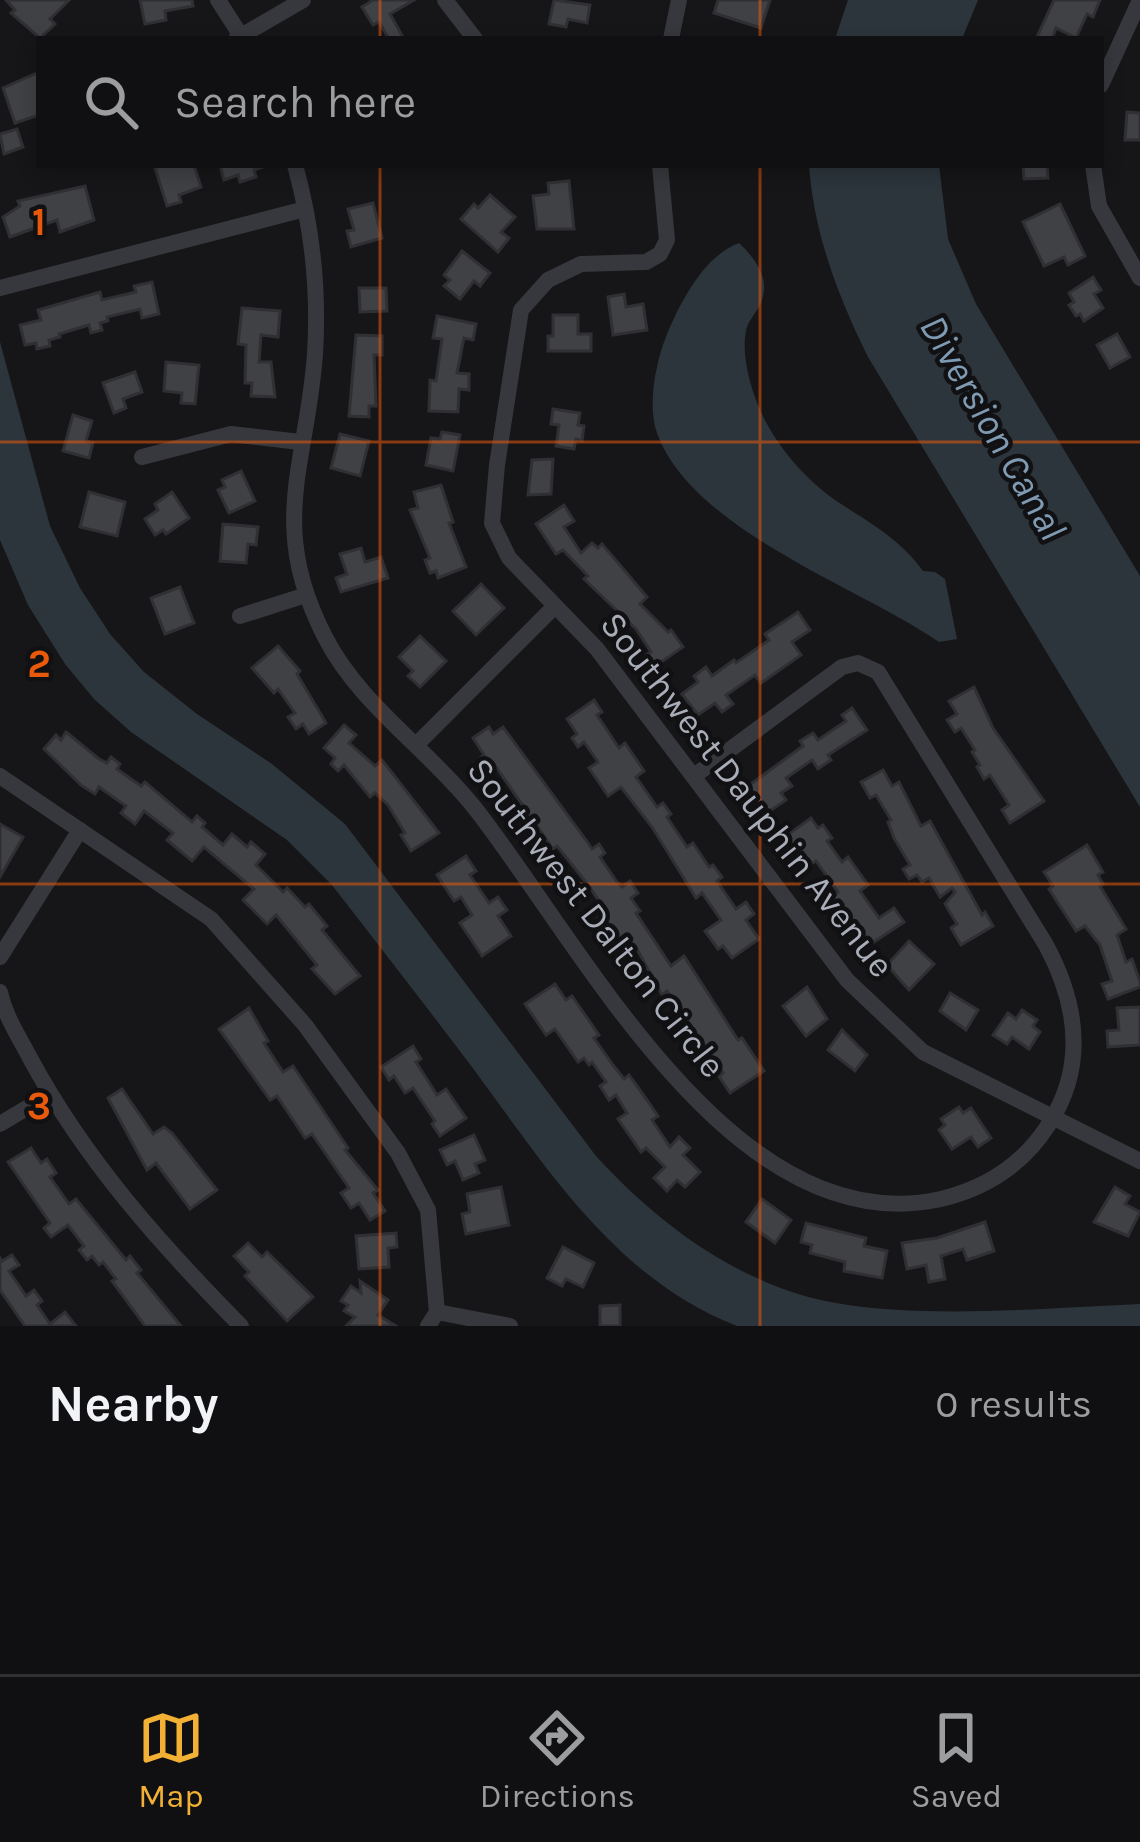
<!DOCTYPE html>
<html lang="en">
<head>
<meta charset="utf-8">
<style>
  body { margin:0; font-family:Karla,sans-serif; background:#19191b; color:#f1f3f6 }
  .list { margin:0; padding:0; list-style:none }
  h2 { display:flex; justify-content:space-between; align-items:center; height:156px; margin:0; padding:0 48px; font-size:51px }
  h2 small { font-size:39px; font-weight:400; color:#9c9d9f }
  .icon { flex:none; width:66px; height:66px; fill:none; stroke:currentColor; stroke-width:2; stroke-linecap:round; stroke-linejoin:round }
  .map { position:relative; flex:none; width:1140px; height:1326px; overflow:hidden }
  .search { position:absolute; background:#101012; box-shadow:0 6px 18px #0003; left:36px; right:36px; top:36px; height:132px; display:flex; align-items:center; gap:30px; box-sizing:border-box; padding:0 42px; border-radius:0px; color:#9c9d9f; font-size:45px }
  .sheet { height:348px; background:#101012 }
  nav { display:flex; justify-content:space-around; align-items:center; box-sizing:border-box; height:168px; border-top:3px solid #303032; background:#101012; font-size:33px; color:#9c9d9f }
  nav a { display:grid; justify-items:center; gap:6px }
  nav .on { color:#f2b134 }
  .map>svg:first-child { display:block }
</style>
</head>
<body>
<div class="map">
<svg width="1140" height="1326" viewBox="0 0 1140 1326">
  <rect width="100%" height="100%" fill="#161618"/>
  <g fill="#2c353c">
    <path d="M848 0H978L962 39H835Z"/>
    <path d="M809 165H939L948 239 976 304 1140 576V807L868 357C838 296 814 234 809 165Z"/>
    <path d="M739 243C758 261 772 282 759 307 755 314 747 323 746 331 741 356 751 390 761 412 777 447 807 481 838 502 870 523 900 539 923 571L935 572 945 579 957 639 939 642C859 587 692 530 657 433 647 405 656 361 667 334 681 301 704 256 739 243Z"/>
    <path d="M0 342 50 526 80 588 110 634 144 672 197 714 272 764 345 824 596 1156C660 1226 741 1286 836 1303 926 1319 1047 1308 1140 1304V1326H737C616 1279 546 1167 472 1067 426 1006 379 946 332 885L287 840 131 732 94 699 65 664 28 605 0 540Z"/>
  </g>
  <g fill="#404145" stroke="#303034" stroke-width="3">
    <path d="M6 0H69L50 19 55 24 40 38 11 13 15 10Z"/>
    <path d="M140 0H192L193 6 165 11 166 20 145 24Z"/>
    <path d="M373 0H414L390 14 404 39H389L379 22 373 25 362 7Z"/>
    <path d="M554 0 590 5 587 23 568 19 566 27 549 24Z"/>
    <path d="M718 0H770L761 28 714 13Z"/>
    <path d="M1054 0H1100L1093 17 1087 14 1076 38 1056 28 1052 39H1036Z"/>
    <path d="M39 72V115L15 123 3 88Z"/>
    <path d="M1127 112 1140 113V140H1125Z"/>
    <path d="M17 129 23 147 4 154 0 134Z"/>
    <path d="M164 165H194L201 187 179 195 181 202 167 206 155 168Z"/>
    <path d="M220 165H263V167L254 170 256 177 240 182 238 175 224 180Z"/>
    <path d="M1023 165H1047L1048 178 1024 179Z"/>
    <path d="M569 181 574 229H537L533 196 549 194 548 183Z"/>
    <path d="M85 186 94 220 60 232 57 220 10 237 3 217 20 206 18 201Z"/>
    <path d="M490 195 515 217 501 232 509 238 498 252 461 219 474 204 478 208Z"/>
    <path d="M373 203 382 238 351 247 347 231 354 230 348 209Z"/>
    <path d="M1060 204 1085 256 1068 265 1064 257 1044 266 1023 222Z"/>
    <path d="M462 251 490 273 480 286 474 281 460 299 444 286 450 280 444 275Z"/>
    <path d="M1093 277 1101 290 1094 294 1103 308 1084 321 1080 314 1076 316 1069 305 1074 302 1069 293Z"/>
    <path d="M152 282 159 314 142 318 140 309 107 317 108 321 100 323 102 330 91 333 89 325 59 334 60 337 49 340 50 346 37 349 36 343 25 345 20 325 41 320 38 310 100 292 102 300 136 292 134 286Z"/>
    <path d="M359 288H386L387 311 360 312Z"/>
    <path d="M624 294 626 307 643 304 647 330 613 335 608 297Z"/>
    <path d="M242 308 280 311 278 337 261 335 259 362H271L275 397 251 396 252 383H245L246 345 238 344Z"/>
    <path d="M553 315H578V334H591V351H548V336H553Z"/>
    <path d="M437 316 476 324 473 340 464 338 457 373 469 374V390L459 389 458 412 429 411 430 380 436 381 442 339 433 338Z"/>
    <path d="M1117 334 1130 357 1110 368 1097 345Z"/>
    <path d="M356 335 382 336V355H374L376 406H369V417L349 416Z"/>
    <path d="M166 362 199 365 195 404 181 403 182 393 164 391Z"/>
    <path d="M135 372 142 392 123 399 126 408 114 413 103 383Z"/>
    <path d="M553 409 580 413 578 425 584 426 582 441 576 439 574 449 556 446 559 425 551 424Z"/>
    <path d="M73 415 92 421 86 441 93 443 89 458 63 451Z"/>
    <path d="M442 432 460 435 453 471 426 465 431 438 440 439Z"/>
    <path d="M340 434 369 441 360 476 331 468Z"/>
    <path d="M553 459 551 494 528 495 532 460Z"/>
    <path d="M241 471 255 501 229 513 218 490 225 487 222 480Z"/>
    <path d="M441 485 453 522 449 523 466 567 438 578 436 571 430 573 425 560 430 558 410 510 418 508 414 492Z"/>
    <path d="M89 492 125 502 117 536 80 527Z"/>
    <path d="M172 492 189 518 166 534 163 530 155 535 145 519 158 510 155 504Z"/>
    <path d="M564 505 574 521 564 527 581 553 592 543 598 548 602 544 647 597 640 604 668 632 671 630 683 647 654 667 646 655 651 652 636 629 584 579 588 576 563 550 556 554 536 524Z"/>
    <path d="M223 524 258 527 256 545 248 544 246 563 220 561Z"/>
    <path d="M361 548 365 562 381 557 388 578 341 592 336 578 347 574 340 554Z"/>
    <path d="M481 584 504 608 476 635 453 611Z"/>
    <path d="M180 587 194 623 165 634 151 598Z"/>
    <path d="M798 612 810 630 792 642 801 655 761 683 755 675 726 695 733 704 722 712 715 703 698 715 682 694 698 682 694 676 706 667 712 676 734 660 736 663 769 640 765 634Z"/>
    <path d="M420 636 446 661 420 687 408 676 413 671 399 657Z"/>
    <path d="M278 646 300 671 297 674 326 723 309 734 303 724 296 729 288 717 295 713 278 689 274 693 252 668Z"/>
    <path d="M974 687 993 728 1044 801 1010 823 1002 810 1009 805 990 775 984 779 977 767 980 765 972 752 975 750 961 728 955 732 947 720 957 714 949 701Z"/>
    <path d="M594 700 602 712 597 715 619 748 625 743 644 771 636 777 657 807 663 803 671 814 667 817 687 847 693 843 709 867 713 865 722 877 717 881 736 909 746 902 754 914 746 920 759 939 732 958 723 946 718 949 705 931 721 920 702 893 696 898 652 827 621 787 608 796 589 768 598 762 584 742 578 747 572 738 577 734 567 719Z"/>
    <path d="M852 708 867 730 828 755 831 760 818 769 812 760 786 778 792 786 781 793 786 800 767 813 748 786 803 746 800 741 813 733 818 740 846 721 842 715Z"/>
    <path d="M344 725 356 735 349 743 375 766 382 760 439 833 411 851 401 835 405 833 388 805 375 793 370 797 344 765 338 771 331 764 335 758 324 748Z"/>
    <path d="M489 727 493 734 503 727 586 840 592 849 599 844 605 853 600 857 617 882 622 887 630 881 638 893 631 898 640 911 636 913 671 966 684 956 738 1040 742 1038 764 1071 730 1093 719 1076 723 1073 667 991 662 995 636 947 626 953 611 930 608 932 598 918 606 912 589 886 557 846 553 849 494 764 489 768 481 757 484 755 473 738Z"/>
    <path d="M66 732 99 759 107 763 111 757 120 764 117 769 141 786 145 782 192 822 197 816 205 823 202 827 223 845 232 834 247 847 251 842 265 854 256 865 283 892 287 888 305 907 309 904 327 926 322 930 360 976 335 994 312 969 317 965 276 915 267 924 243 900 254 889 204 847 192 861 167 840 173 833 144 811 135 824 121 813 126 806 99 787 95 794 81 785 44 749 56 735 61 740Z"/>
    <path d="M883 770 892 786 899 782 921 826 930 821 982 915 985 912 993 926 961 945 951 928 957 924 945 904 955 892 952 888 940 897 929 878 922 882 917 875 909 879 903 869 910 865 894 838 888 822 891 820 876 795 870 798 861 782Z"/>
    <path d="M811 818 818 828 823 825 832 838 827 841 842 862 848 857 868 885 860 891 879 918 894 908 904 922 865 948 833 896 838 892 816 861 811 864 798 846 792 850 783 838Z"/>
    <path d="M0 824 23 837 0 877Z"/>
    <path d="M1087 845 1103 872 1098 875 1103 884 1100 886 1126 929 1117 935 1126 962 1132 959 1140 982V987L1108 999 1102 984 1112 981 1100 945 1085 926 1076 931 1049 889 1053 886 1044 872Z"/>
    <path d="M466 856 476 871 470 875 489 903 498 897 507 910 498 916 511 936 482 956 460 923 472 915 461 897 454 901 437 875Z"/>
    <path d="M909 941 934 964 909 990 887 965Z"/>
    <path d="M555 984 566 1000 572 996 599 1035 594 1038 613 1065 624 1079 629 1075 647 1100 658 1116 652 1120 670 1147 679 1137 690 1148 683 1155 700 1172 685 1187 677 1180 667 1191 654 1178 665 1167 646 1148 641 1152 618 1119 627 1113 616 1095 609 1100 600 1086 606 1082 592 1062 589 1065 584 1058 578 1062 555 1029 546 1035 525 1004Z"/>
    <path d="M807 987 827 1019 806 1036 783 1006Z"/>
    <path d="M950 993 978 1010 966 1030 940 1011Z"/>
    <path d="M1140 1007V1045L1108 1047 1107 1031 1119 1030 1117 1008Z"/>
    <path d="M249 1008 268 1041 264 1043 283 1072 293 1066 348 1148 345 1150 378 1190 373 1193 385 1211 370 1220 359 1203 351 1208 341 1193 349 1188 312 1134 305 1138 277 1096 270 1100 219 1029Z"/>
    <path d="M1022 1010 1037 1020 1033 1026 1040 1032 1029 1049 1012 1037 1007 1044 993 1035 1008 1013 1016 1019Z"/>
    <path d="M842 1030 867 1055 855 1071 828 1050Z"/>
    <path d="M413 1046 421 1059 416 1062 437 1095 446 1089 466 1118 440 1136 432 1124 435 1121 413 1088 405 1093 394 1076 389 1080 381 1067Z"/>
    <path d="M122 1089 153 1134 164 1127 172 1133 217 1190 190 1209 156 1163 147 1170 108 1098Z"/>
    <path d="M959 1107 963 1113 971 1108 991 1138 978 1147 971 1137 952 1149 939 1130 945 1125 941 1119Z"/>
    <path d="M474 1135 485 1160 475 1164 479 1173 463 1180 455 1161 447 1165 440 1150Z"/>
    <path d="M31 1148 41 1163 47 1159 56 1173 50 1177 69 1204 76 1199 126 1260 130 1256 141 1270 137 1273 181 1326H145L112 1281 116 1279 103 1262 99 1265 92 1256 87 1260 79 1250 84 1246 68 1225 51 1237 44 1228 50 1223 8 1162Z"/>
    <path d="M501 1187 509 1225 466 1234 462 1214 470 1212 467 1194Z"/>
    <path d="M1115 1187 1130 1196 1125 1204 1140 1212 1128 1236 1094 1222Z"/>
    <path d="M762 1199 791 1220 775 1243 746 1222Z"/>
    <path d="M985 1222 994 1251 967 1260 963 1249 941 1256 945 1279 929 1282 926 1265 907 1269 902 1243 937 1238Z"/>
    <path d="M806 1223 866 1238 864 1246 887 1251 882 1278 844 1271 845 1262 810 1253 812 1245 801 1242Z"/>
    <path d="M396 1233 397 1247 388 1248 389 1267 359 1269 356 1236Z"/>
    <path d="M248 1243 262 1257 267 1252 313 1297 287 1321 245 1276 249 1272 234 1256Z"/>
    <path d="M563 1247 594 1263 583 1287 566 1279 562 1286 547 1278Z"/>
    <path d="M12 1255 19 1265 9 1271 26 1296 34 1290 42 1301 37 1305 50 1324 65 1312 76 1326H25L0 1290V1258L2 1261Z"/>
    <path d="M360 1281 388 1300 378 1315 396 1326H346L355 1317 344 1311 348 1305 341 1301 351 1286 361 1293Z"/>
    <path d="M620 1305V1326H600V1306Z"/>
  </g>
  <g fill="none" stroke-linecap="round" stroke-linejoin="round">
    <g stroke="#37383d" stroke-width="16">
      <path d="M218 0 243 39"/>
      <path d="M445 0 475 39"/>
      <path d="M236 39 303 0"/>
      <path d="M671 39 679 0"/>
      <path d="M1101 85 1140 0"/>
      <path d="M295 165C312 226 319 290 315 354 307 465 267 525 325 637 359 704 427 748 474 807 581 942 732 1245 941 1199 987 1188 1023 1165 1049 1124 1087 1065 1077 1003 1046 945L878 672 858 663 842 667 694 776"/>
      <path d="M660 165 667 240 660 254 646 262 581 264 548 280 521 310 497 465 492 523 509 558 597 649 847 980 923 1052 1140 1161"/>
      <path d="M1093 165 1099 206 1140 278"/>
      <path d="M0 288 305 209"/>
      <path d="M142 457 231 434 300 442"/>
      <path d="M240 616 306 595"/>
      <path d="M417 744 554 607"/>
      <path d="M0 776 211 919 305 1025 398 1153 428 1210 437 1312 428 1326"/>
      <path d="M0 957 80 830"/>
      <path d="M0 992C5 1016 19 1037 30 1058 85 1160 160 1244 241 1326"/>
      <path d="M0 1124 50 1094"/>
      <path d="M437 1312 510 1326"/>
    </g>
  </g>
  <path fill="none" stroke="#e8590c" stroke-width="3" stroke-opacity="0.55" d="M380 0V39M760 0V39M380 165V1326M760 165V1326M0 442H1140M0 884H1140"/>
  <g text-anchor="middle" stroke-width="9" stroke-linejoin="round" paint-order="stroke">
    <g font-size="36" fill="#a8adb8" stroke="#111113">
      <text transform="translate(748 794) rotate(52)" y="13">Southwest Dauphin Avenue</text>
      <text transform="translate(597 917) rotate(52)" y="13">Southwest Dalton Circle</text>
    </g>
    <g font-size="39" font-style="italic" fill="#7f9bb3" stroke="#111113">
      <text transform="translate(994 427) rotate(60)" y="14">Diversion Canal</text>
    </g>
  </g>
  <g font-size="39" text-anchor="middle" font-weight="bold" fill="#e8590c" stroke="#111113" stroke-width="9" stroke-linejoin="round" paint-order="stroke">
    <text x="39" y="235">1</text>
    <text x="39" y="677">2</text>
    <text x="39" y="1119">3</text>
  </g>
</svg>
<div class="search"><svg class="icon" aria-label="search" viewBox="0 0 24 24"><circle cx="10" cy="10" r="6"/><path d="M15 15l6 6"/></svg>Search here</div>
</div>
<section class="sheet">
<h2>Nearby<small>0 results</small></h2>
<ul class="list">
</ul>
</section>
<nav>
<a class="on"><svg class="icon" aria-label="map" viewBox="0 0 24 24"><path d="M3 6l6-2 6 2 6-2v14l-6 2-6-2-6 2zM9 4v14M15 6v14"/></svg>Map</a>
<a><svg class="icon" aria-label="directions" viewBox="0 0 24 24"><path d="M12 3l9 9-9 9-9-9zM9 14v-3h6M13 9l2 2-2 2"/></svg>Directions</a>
<a><svg class="icon" aria-label="saved" viewBox="0 0 24 24"><path d="M7 4h10v16l-5-4-5 4z"/></svg>Saved</a>
</nav>
</body>
</html>
